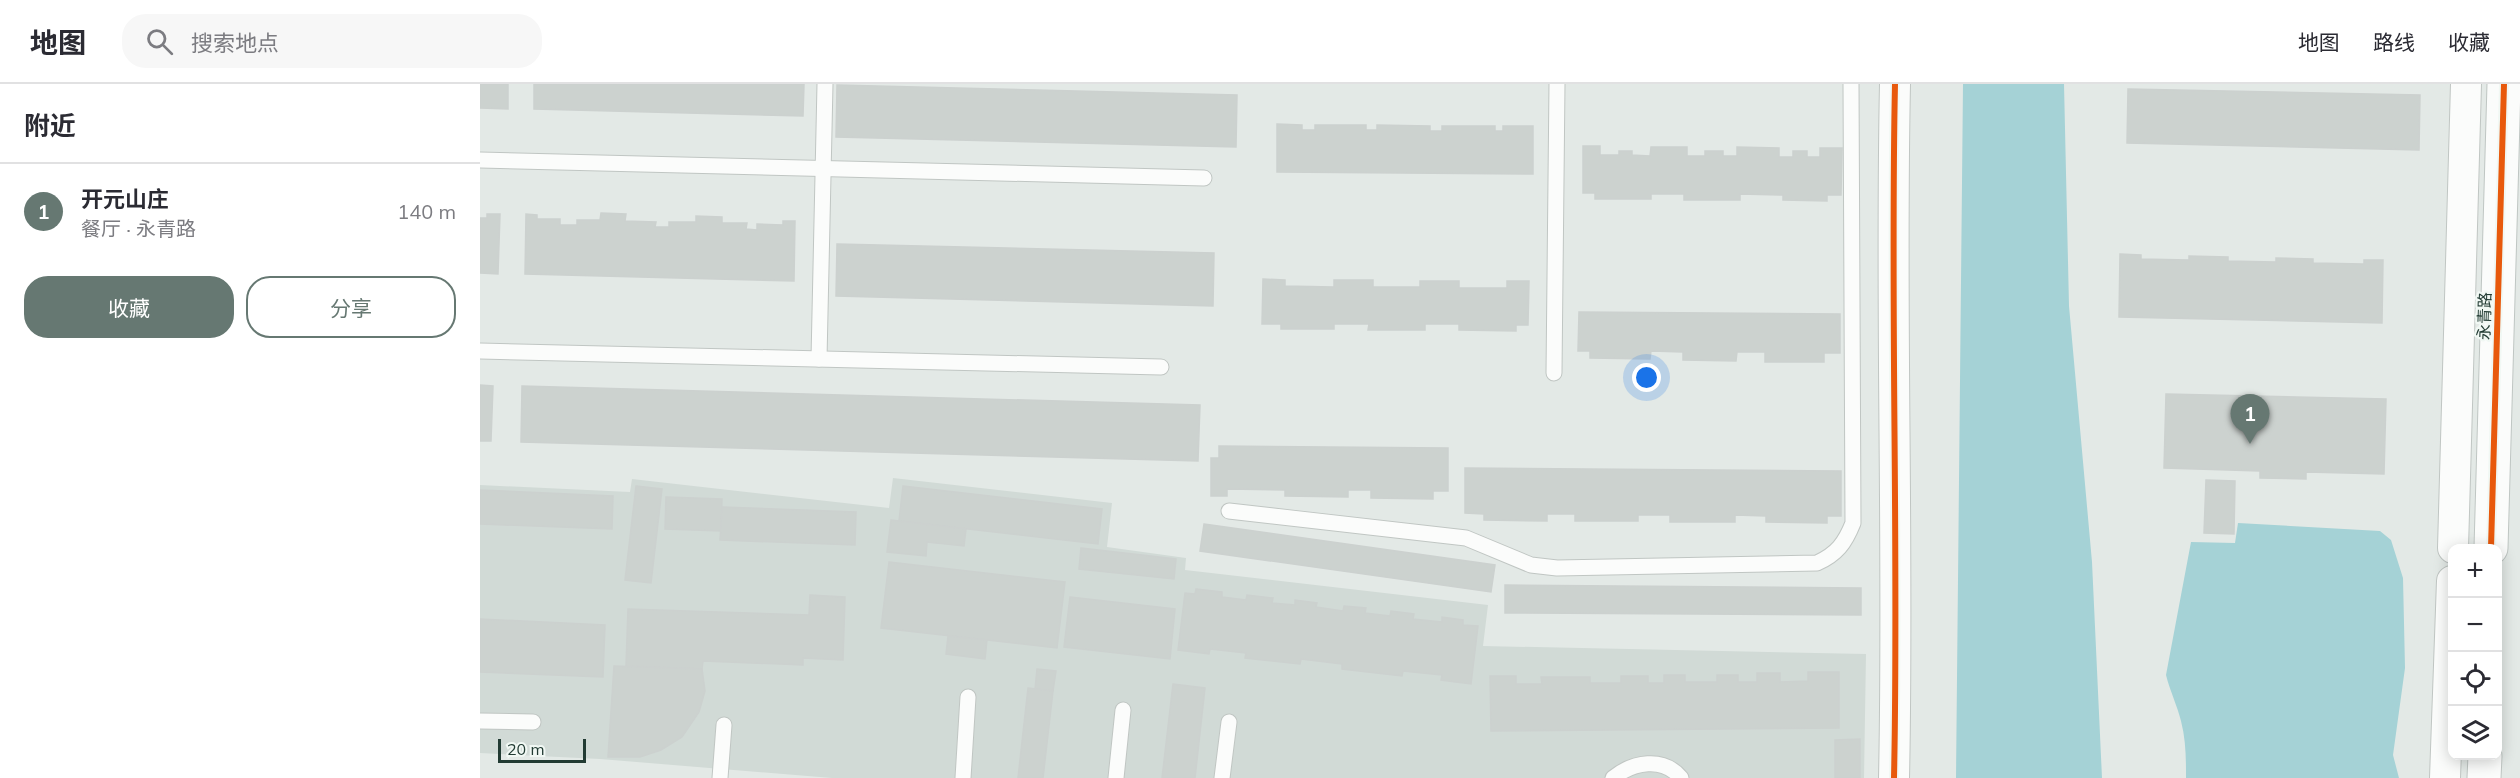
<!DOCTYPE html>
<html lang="zh">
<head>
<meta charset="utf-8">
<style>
  body { margin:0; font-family:Mulish,"Noto Sans SC",sans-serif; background:#f7f7f7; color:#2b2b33 }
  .controls { position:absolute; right:18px; bottom:18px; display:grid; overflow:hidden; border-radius:12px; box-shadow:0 3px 15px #0003 }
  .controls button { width:54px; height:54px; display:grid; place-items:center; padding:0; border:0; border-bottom:2px solid #e1e1e2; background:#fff; color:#2b2b33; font:30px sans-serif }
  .scale { position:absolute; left:18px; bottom:15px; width:88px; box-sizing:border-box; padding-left:6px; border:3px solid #223b33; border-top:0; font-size:16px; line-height:21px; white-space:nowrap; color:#223b33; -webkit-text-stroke:4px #f1f8f4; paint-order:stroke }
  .you { position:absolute; left:1167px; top:294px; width:21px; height:21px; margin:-15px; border:4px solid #fff; border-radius:50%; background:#1a73e8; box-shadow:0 0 0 9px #1a73e833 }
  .badge { display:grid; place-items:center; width:39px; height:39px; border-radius:50%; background:#667872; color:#fff; font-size:20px; font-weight:700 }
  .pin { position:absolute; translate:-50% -50px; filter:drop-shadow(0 2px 3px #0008) }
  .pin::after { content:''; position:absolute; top:32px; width:21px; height:18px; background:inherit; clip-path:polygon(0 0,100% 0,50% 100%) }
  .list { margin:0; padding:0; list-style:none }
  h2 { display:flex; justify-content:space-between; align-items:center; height:78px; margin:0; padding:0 24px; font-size:26px }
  h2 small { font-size:20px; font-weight:400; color:#7c7c81 }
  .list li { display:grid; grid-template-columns:39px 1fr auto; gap:18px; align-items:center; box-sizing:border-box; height:96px; padding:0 24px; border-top:2px solid #e1e1e2 }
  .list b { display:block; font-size:22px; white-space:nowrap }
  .list p { margin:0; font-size:20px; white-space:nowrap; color:#7c7c81 }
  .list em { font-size:20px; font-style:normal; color:#7c7c81 }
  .actions { display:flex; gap:12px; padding:18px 24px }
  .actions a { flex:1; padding:14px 0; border:2px solid #667872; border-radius:24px; text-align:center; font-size:21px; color:#667872 }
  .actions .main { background:#667872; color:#fff }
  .icon { flex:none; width:33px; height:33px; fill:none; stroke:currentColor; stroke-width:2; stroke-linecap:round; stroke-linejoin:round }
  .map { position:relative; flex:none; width:2040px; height:694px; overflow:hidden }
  header { display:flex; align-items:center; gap:36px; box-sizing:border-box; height:84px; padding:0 30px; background:#fff; border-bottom:2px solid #e1e1e2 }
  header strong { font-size:28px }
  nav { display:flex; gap:33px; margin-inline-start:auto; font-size:21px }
  .search { width:420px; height:54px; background:#f7f7f7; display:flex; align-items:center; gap:15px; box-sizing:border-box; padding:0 21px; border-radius:24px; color:#7c7c81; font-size:22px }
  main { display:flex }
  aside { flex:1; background:#fff }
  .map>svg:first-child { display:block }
</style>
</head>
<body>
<header>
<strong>地图</strong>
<div class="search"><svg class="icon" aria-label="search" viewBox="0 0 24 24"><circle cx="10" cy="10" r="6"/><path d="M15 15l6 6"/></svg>搜索地点</div>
<nav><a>地图</a><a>路线</a><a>收藏</a></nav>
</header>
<main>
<aside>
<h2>附近<small></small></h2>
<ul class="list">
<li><span class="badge">1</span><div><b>开元山庄</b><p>餐厅 · 永青路</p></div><em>140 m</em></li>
</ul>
<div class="actions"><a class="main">收藏</a><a>分享</a></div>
</aside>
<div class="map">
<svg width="2040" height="694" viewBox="0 0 2040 694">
  <rect width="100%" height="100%" fill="#e3e9e6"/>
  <path fill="#d1dad6" d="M413 394 632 419 627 463 706 474 705 486 1008 521 1003 562 1386 570 1384 694H352L120 675 0 669V401L150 408 152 395 409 424Z"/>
  <g fill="#a5d2d6">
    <path d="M1483 0H1584L1589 222 1612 478 1622 694H1476Z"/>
    <path d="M1758 439 1900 447 1911 456 1923 494 1925 584 1913 671 1919 694H1706C1706 675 1706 656 1701 637 1697 621 1690 607 1686 591L1711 458 1755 459Z"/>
  </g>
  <g fill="#ccd2cf" stroke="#ccd1cf" stroke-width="1.5">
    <path d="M0 0H28V25L0 24Z"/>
    <path d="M54 0H324L323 32 54 25Z"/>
    <path d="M357 1 757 11 756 63 356 53Z"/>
    <path d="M1648 5 1940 11 1939 66 1647 59Z"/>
    <path d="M797 40 822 41V46H835V41H886V46H897V41L950 42V47H962V42H1015V47H1023V42H1053V90L797 88Z"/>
    <path d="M1103 62H1120V71H1139V67H1152V71L1170 72 1171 63H1207V72H1225V67H1243V72H1257V63L1299 64V73H1313V67H1327V73H1340V64H1362L1361 111H1347V117L1303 116V111L1260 110V116H1204V110H1171V115H1115V109H1103Z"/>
    <path d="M121 129 146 130 145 137 176 138 175 143H189V138H216V132L242 133V139H267L266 145 277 146V140L303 141V137H315L314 197 45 190 46 130 57 131V135H80V141H97V136H120Z"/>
    <path d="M7 130H20L18 190 0 189V134H7Z"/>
    <path d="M357 160 734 169 733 222 356 212Z"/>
    <path d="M1640 170 1661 171V175L1709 176V172L1748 173V177L1796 178V174L1833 175V179L1884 180V176H1903L1902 239 1639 233Z"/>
    <path d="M783 195 805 196V202L854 203V196H893V203H940V197H979V204H1027V197H1049L1048 241H1036V247L979 246V240H945V246H888L889 240H854V245H801V240H782Z"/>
    <path d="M1099 228 1360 230V269H1344V278H1285V268H1257L1256 277 1203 276V268L1171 267 1170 275 1110 274V267H1098Z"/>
    <path d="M0 301 13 302 11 357H0Z"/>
    <path d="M42 302 720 321 718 377 41 358Z"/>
    <path d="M1686 310 1906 315 1904 390 1826 388V395L1780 394V387L1684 384Z"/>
    <path d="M739 362 968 364V407H953V415L891 414V406H868V413L805 412V406L747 405V412H731V374H739Z"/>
    <path d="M985 384 1361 387V432H1347V439L1286 438V432L1255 431V438H1190V431H1158V437H1095V430H1067V437L1004 436V430L985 429Z"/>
    <path d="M1726 396 1755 397 1754 450 1724 449Z"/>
    <path d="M156 402 182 405 171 499 145 496Z"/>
    <path d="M423 402 622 425 618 460 419 437Z"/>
    <path d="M0 406 133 412 132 445 0 440Z"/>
    <path d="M186 413 242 415 241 447 185 445Z"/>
    <path d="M242 423 376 428 375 461 240 456Z"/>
    <path d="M411 436 486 445 484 462 447 458 446 472 407 468Z"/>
    <path d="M724 440 1015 481 1011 508 720 467Z"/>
    <path d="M601 464 696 475 694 495 599 485Z"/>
    <path d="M409 478 585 498 577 564 401 544Z"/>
    <path d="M1025 501 1381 504V531L1025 529Z"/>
    <path d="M716 505 742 508V513L766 516 767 511 793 514 792 519 815 521V516L837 519 836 523 863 527 864 522 886 524 885 529 910 532 911 527 934 530 933 535 962 538V533L983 536V541L998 542 991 600 961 596 962 591 923 587 922 592 862 585V580L821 575 820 580 765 574 766 569 730 565 729 570 698 566 705 509 715 510Z"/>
    <path d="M330 511 365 513 363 576 323 574V581L223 577 222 585 146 582 148 525 329 531Z"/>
    <path d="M590 513 695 525 690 575 584 563Z"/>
    <path d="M0 535 125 541 123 593 0 588Z"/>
    <path d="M468 552 507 556 505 575 466 570Z"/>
    <path d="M134 582 222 585 225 607 219 628 202 653 181 666 160 673H128Z"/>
    <path d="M557 585 576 587 573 607 555 605Z"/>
    <path d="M1328 588H1359V644L1011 647 1010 592H1036V600H1062L1061 593H1110V599H1141V592H1168V599H1184V591H1205V598H1237V591H1258V598H1277V589H1300V598L1328 597Z"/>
    <path d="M693 600 725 604 715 694H682Z"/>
    <path d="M548 604 573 607 563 694H538Z"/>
    <path d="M1380 655V694H1355V656Z"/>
  </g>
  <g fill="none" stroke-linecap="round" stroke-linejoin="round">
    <defs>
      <g id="lane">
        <path d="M0 76 724 94"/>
        <path d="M0 267 681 283"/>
        <path d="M339 275 345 0"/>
        <path d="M1074 289 1077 0"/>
        <path d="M749 427 986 454 1051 481 1077 484 1337 479C1357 470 1365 459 1373 439L1371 0"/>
        <path d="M0 637 53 638"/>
        <path d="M240 694 244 641"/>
        <path d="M483 694 488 613"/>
        <path d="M636 694 643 626"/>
        <path d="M742 694 749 638"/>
        <path d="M1133 694C1153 678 1183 672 1201 694"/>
      </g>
      <g id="street">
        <path d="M1973 464 1986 0"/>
        <path d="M1414 694C1419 463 1410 231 1415 0"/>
        <path d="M1965 694 1972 497"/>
      </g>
      <g id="secondary">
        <path d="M2011 464 2024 0"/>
        <path d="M2004 694 2005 672"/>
      </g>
    </defs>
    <use href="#lane" stroke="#c0c6c3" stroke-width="17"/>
    <use href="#street" stroke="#c0c6c3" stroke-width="32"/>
    <use href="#secondary" stroke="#bfc6c3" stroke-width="35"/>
    <use href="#lane" stroke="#fbfcfb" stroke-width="15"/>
    <use href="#street" stroke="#fbfcfb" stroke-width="30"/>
    <use href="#secondary" stroke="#fbfcfb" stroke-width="33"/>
    <defs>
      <g id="cycleway">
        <path d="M2011 464 2024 0"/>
        <path d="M1414 694C1419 463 1410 231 1415 0"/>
      </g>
    </defs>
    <use href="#cycleway" stroke="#f1f8f4" stroke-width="10"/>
    <use href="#cycleway" stroke="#e8590c" stroke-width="6"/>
  </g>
  <g text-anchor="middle" stroke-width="4.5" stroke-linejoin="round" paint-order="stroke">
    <g font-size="16" fill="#223b33" stroke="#f1f8f4">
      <text transform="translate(2004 232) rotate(-88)" y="6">永青路</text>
    </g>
  </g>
</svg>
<div class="controls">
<button>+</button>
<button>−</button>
<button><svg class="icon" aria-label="locate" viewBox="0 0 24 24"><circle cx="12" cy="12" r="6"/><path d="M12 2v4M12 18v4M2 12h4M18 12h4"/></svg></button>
<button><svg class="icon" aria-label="layers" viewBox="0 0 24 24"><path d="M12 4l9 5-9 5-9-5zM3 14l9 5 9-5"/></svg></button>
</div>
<div class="scale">20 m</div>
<div class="you"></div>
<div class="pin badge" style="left:1770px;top:360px">1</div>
</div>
</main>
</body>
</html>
